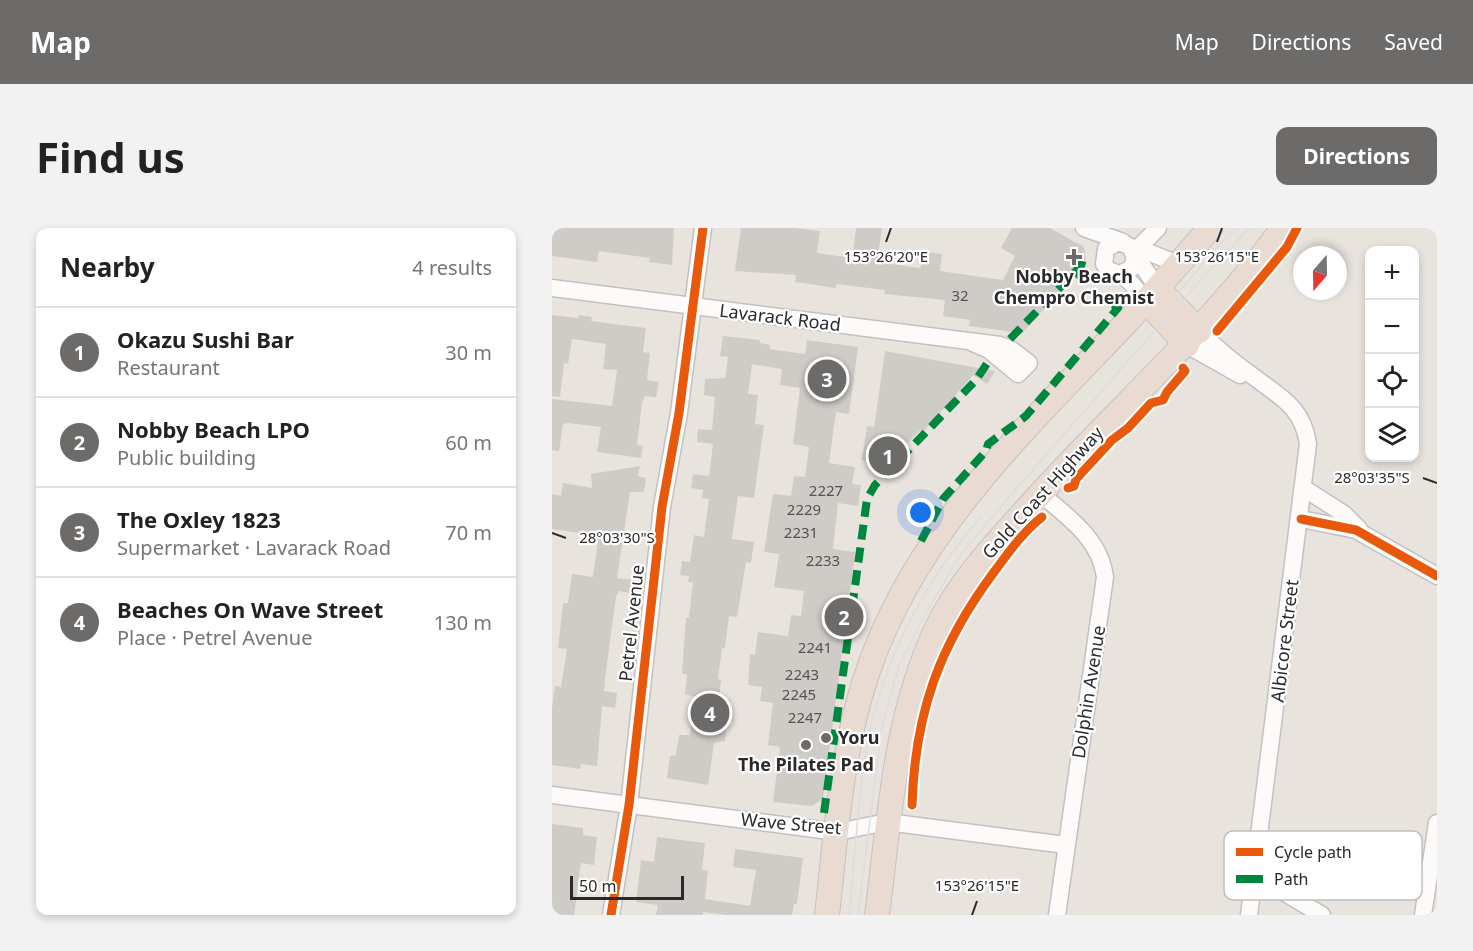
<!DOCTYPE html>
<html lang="en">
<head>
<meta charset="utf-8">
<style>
  body { margin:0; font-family:"Noto Sans",sans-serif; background:#f2f2f2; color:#222 }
  .controls { position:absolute; right:18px; top:18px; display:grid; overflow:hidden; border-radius:12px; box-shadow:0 3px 9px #0003 }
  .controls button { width:54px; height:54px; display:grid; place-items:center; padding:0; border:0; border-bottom:2px solid #e0e0e0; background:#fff; color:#222; font:30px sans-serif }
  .compass { position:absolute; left:741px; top:18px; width:54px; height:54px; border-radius:50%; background:#fff; box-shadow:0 3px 9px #0003; rotate:200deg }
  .scale { position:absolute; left:18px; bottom:15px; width:114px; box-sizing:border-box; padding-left:6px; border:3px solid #2a2a2a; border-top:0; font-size:16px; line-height:21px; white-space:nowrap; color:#2a2a2a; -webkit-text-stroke:4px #fff; paint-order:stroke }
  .you { position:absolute; left:369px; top:285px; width:21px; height:21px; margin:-15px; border:4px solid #fff; border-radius:50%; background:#1a73e8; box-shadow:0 0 0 9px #1a73e833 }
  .badge { display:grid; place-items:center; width:39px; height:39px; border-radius:50%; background:#6d6b69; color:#fff; font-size:20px; font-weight:700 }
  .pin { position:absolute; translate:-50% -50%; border:3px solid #fff; box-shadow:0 2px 6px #0006 }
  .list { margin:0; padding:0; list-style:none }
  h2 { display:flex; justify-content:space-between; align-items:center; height:78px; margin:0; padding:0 24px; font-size:26px }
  h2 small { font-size:20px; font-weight:400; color:#767676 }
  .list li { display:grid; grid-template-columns:39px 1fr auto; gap:18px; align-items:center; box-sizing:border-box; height:90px; padding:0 24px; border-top:2px solid #e0e0e0 }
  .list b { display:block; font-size:22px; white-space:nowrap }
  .list p { margin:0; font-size:20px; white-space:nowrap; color:#767676 }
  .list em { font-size:20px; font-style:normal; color:#767676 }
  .icon { flex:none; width:33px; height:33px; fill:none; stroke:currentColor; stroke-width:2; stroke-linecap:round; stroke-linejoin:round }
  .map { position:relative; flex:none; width:885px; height:687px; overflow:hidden; border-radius:12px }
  header { display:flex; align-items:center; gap:36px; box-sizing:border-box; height:84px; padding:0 30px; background:#6d6b69; color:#fff }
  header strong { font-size:28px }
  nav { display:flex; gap:33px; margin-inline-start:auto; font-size:21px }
  .intro { display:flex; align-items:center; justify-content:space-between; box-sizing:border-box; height:144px; padding:0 36px }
  h1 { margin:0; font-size:42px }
  .button { padding:15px 27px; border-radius:12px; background:#6d6b69; color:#fff; font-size:21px; font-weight:700 }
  main { display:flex; gap:36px; padding:0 36px }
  aside { flex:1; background:#fff; border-radius:12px; box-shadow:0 3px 9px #0003 }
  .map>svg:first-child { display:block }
</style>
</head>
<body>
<header>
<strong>Map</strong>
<nav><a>Map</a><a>Directions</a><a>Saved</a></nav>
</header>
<div class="intro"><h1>Find us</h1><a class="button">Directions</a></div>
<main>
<aside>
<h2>Nearby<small>4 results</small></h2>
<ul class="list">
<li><span class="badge">1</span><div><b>Okazu Sushi Bar</b><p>Restaurant</p></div><em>30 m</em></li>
<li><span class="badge">2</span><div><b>Nobby Beach LPO</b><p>Public building</p></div><em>60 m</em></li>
<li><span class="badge">3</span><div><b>The Oxley 1823</b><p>Supermarket · Lavarack Road</p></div><em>70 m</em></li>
<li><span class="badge">4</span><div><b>Beaches On Wave Street</b><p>Place · Petrel Avenue</p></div><em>130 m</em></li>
</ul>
</aside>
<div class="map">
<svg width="885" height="687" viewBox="0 0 885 687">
  <rect width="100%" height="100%" fill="#e9e3de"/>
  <g fill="#cfccc8">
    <path d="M0 0H122L120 37 97 34 98 30 47 23 45 34 0 28Z"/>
    <path d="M189 0H243L268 3 265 25 300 30 304 0H330L325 34 368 40 374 24 390 26 388 43 451 52 463 28 449 20 460 0H498L532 19 534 36 470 105 417 98 418 92 391 88 393 72 332 66 333 62 284 56V60L243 54 244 47 183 43Z"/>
    <path d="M0 87 26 90 27 87 40 89 39 93 94 100 91 124 98 125 95 152 107 154 104 169 93 168 90 175 85 217 91 218 89 230 45 224 49 199 16 195 11 196 7 223 0 222V171L60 178 65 142 51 141 54 116 20 111 16 136 12 135 8 169 0 168Z"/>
    <path d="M171 108 208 112V115L218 117V121L253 126 255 112 306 119 297 186 284 184 277 235 303 239 300 256 309 257 306 278 286 275 281 321 303 324 271 571 260 578 221 574 228 519 216 517 221 475 208 473 210 459 196 457 198 426 203 427 206 404 236 408 239 387 249 388 252 363 222 359 227 326 212 324 221 266 239 268 242 248 253 249 257 219 241 216 248 160 228 157 230 141 200 136 196 166 206 167 203 196 212 197 202 270 186 268 180 311 202 314 199 335 194 334 185 389 177 388 173 420H170L166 451 169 452 167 470 178 472 173 513 162 515 156 557 115 550 118 528 124 527 127 507H138L143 469 133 466 135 447 130 445 134 389 137 390 141 354H136L137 348 128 347 130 333 138 334 142 307 152 309 157 271 150 270 151 262 139 260 141 246 157 248 161 216 145 214 146 201 160 202 163 169 152 167 153 151 173 150 176 129 168 128Z"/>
    <path d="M333 123 443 143 435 156 421 147 371 204 367 203 336 236 310 232 315 198 322 199Z"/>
    <path d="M88 238 86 248 94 250 92 264H78L65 350 80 352 78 365 67 363 64 368 53 451 52 463 65 465 63 480 50 478 45 538 29 536 28 541 0 537V480L3 458 9 459 15 421 6 420 11 375H16L20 346 41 349 46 313 41 312 42 307 0 301V266L9 268 11 255 40 260 39 246Z"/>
    <path d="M0 596 31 600V607L45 609 42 637 29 635 22 687H0Z"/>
    <path d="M105 609 153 615 150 642 156 643 153 671 198 678 204 642 181 639 183 621 251 630 245 676H242L240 687H174L151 684V687H104L106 677 84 674 89 632 102 634Z"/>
  </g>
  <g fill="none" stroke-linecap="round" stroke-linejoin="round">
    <defs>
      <g id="minor">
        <path d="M532 0 571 14"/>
        <path d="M580 20H586L626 36"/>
        <path d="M586 20 606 0"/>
        <path d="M581 23 606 61"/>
        <path d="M568 46 580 40 583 28 577 18 566 14 554 21 552 36C557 44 561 43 569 47 579 52 587 65 594 73"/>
        <path d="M0 60 448 117 460 122 477 135 466 146 437 122 421 115"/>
        <path d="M647 103C664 120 682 135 702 149 728 169 751 179 756 216L697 687"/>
        <path d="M635 117 688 147"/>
        <path d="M753 261 792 286 807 301"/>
        <path d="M489 266C517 290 548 311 553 349L505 687"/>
        <path d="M749 291 804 302 885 348"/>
        <path d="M0 567 285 604 335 594 514 617"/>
        <path d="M703 647 770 687"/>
        <path d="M59 687 77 577 110 279 127 185 151 0"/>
        <path d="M871 687 885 595"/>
      </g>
      <g id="highway">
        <path d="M606 61 647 103"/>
        <path d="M594 73 635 117"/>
        <path d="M275 687C284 607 289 523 315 446 362 305 471 203 571 98 601 66 629 33 658 0"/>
        <path d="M325 687C338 589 342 491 385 400 408 352 446 313 481 274 564 182 657 101 731 0"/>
      </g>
    </defs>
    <use href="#minor" stroke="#c2c0c0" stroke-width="19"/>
    <use href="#highway" stroke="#c4c2c0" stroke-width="26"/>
    <use href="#minor" stroke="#fcfbfa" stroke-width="16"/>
    <use href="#highway" stroke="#e9dad2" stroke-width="24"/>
    <g stroke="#dddddf" stroke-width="1.5">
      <path d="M625 66 682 0"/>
      <path d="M297 687C303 634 305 580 313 528 327 440 370 355 429 289"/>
      <path d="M306 687 330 498 347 438 369 394 405 332 438 291 597 109 697 0"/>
    </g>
    <g stroke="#00873e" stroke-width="8" stroke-dasharray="15 8" stroke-linecap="butt">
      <path d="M523 43 534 54"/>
      <path d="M458 111 529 38 531 31"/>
      <path d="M369 313 391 271 434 223 436 216 474 188 566 80 555 72"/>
      <path d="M272 585 315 271 323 257 424 152 436 134"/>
    </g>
    <defs>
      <g id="cycleway">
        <path d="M665 103 735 19 745 0"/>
        <path d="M516 260 522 258 524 251 560 212 576 200 599 175 611 172 615 164 633 143 631 140"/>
        <path d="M749 291 804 302 885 348"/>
        <path d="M360 577C363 485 387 418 442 344 457 324 470 305 490 289"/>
        <path d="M59 687 77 577 110 279 127 185 151 0"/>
      </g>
    </defs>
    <use href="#cycleway" stroke="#fff" stroke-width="13"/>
    <use href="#cycleway" stroke="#e8590c" stroke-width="9"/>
  </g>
  <path fill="none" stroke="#2a2a2a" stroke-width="2" d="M334 14 339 0M665 14 670 0M871 250 885 255M0 305 14 310M420 687 425 673"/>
  <g fill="#6d6b69" stroke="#fff" stroke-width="2">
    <path d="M519 20h6v6h6v6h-6v6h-6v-6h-6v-6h6z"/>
    <circle cx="274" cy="510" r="6"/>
    <circle cx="254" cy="517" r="6"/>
  </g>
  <g text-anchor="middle" stroke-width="4.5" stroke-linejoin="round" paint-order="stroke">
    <g font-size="15" fill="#545352">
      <text x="408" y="73">32</text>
      <text x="274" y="268">2227</text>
      <text x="252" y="287">2229</text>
      <text x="249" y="310">2231</text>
      <text x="271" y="338">2233</text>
      <text x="263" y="425">2241</text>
      <text x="250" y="452">2243</text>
      <text x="247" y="472">2245</text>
      <text x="253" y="495">2247</text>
    </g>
    <g font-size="18" font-weight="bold" fill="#2a2a2a" stroke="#fff">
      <text x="522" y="55">Nobby Beach<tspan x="522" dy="21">Chempro Chemist</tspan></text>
      <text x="286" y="516" text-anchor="start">Yoru</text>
      <text x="254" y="543">The Pilates Pad</text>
    </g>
    <g font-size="18" fill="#2a2a2a" stroke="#fff">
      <text transform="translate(228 90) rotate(7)" y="6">Lavarack Road</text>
      <text transform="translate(491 265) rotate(-48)" y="6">Gold Coast Highway</text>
      <text transform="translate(80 395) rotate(-84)" y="6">Petrel Avenue</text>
      <text transform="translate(733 413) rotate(-83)" y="6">Albicore Street</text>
      <text transform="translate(537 464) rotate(-81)" y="6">Dolphin Avenue</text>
      <text transform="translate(239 596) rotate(5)" y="6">Wave Street</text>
    </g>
  </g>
  <rect x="672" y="603" width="198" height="69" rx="9" fill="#fff" stroke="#bfbfbf" stroke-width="1.5"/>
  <rect x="684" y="620" width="27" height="8" fill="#e8590c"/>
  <rect x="684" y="647" width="27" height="8" fill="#00873e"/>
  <g font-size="16" fill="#2a2a2a">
    <text x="722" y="630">Cycle path</text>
    <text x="722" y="657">Path</text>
  </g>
  <g font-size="15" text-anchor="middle" fill="#2a2a2a" stroke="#fff" stroke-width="4.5" stroke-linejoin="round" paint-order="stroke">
    <text x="334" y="34">153°26'20"E</text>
    <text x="665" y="34">153°26'15"E</text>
    <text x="820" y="255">28°03'35"S</text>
    <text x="65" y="315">28°03'30"S</text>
    <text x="425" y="663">153°26'15"E</text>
  </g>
</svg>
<div class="controls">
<button>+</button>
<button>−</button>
<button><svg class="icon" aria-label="locate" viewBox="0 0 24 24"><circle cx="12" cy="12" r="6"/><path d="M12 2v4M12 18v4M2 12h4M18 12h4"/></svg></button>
<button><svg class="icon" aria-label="layers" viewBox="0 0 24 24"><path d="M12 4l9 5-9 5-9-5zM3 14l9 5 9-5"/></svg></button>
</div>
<svg class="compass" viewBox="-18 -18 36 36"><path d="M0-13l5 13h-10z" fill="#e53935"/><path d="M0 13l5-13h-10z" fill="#767676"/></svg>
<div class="scale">50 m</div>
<div class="you"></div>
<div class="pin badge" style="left:336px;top:228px">1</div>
<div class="pin badge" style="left:292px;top:389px">2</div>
<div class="pin badge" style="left:275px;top:151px">3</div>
<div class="pin badge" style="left:158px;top:485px">4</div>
</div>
</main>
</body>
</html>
